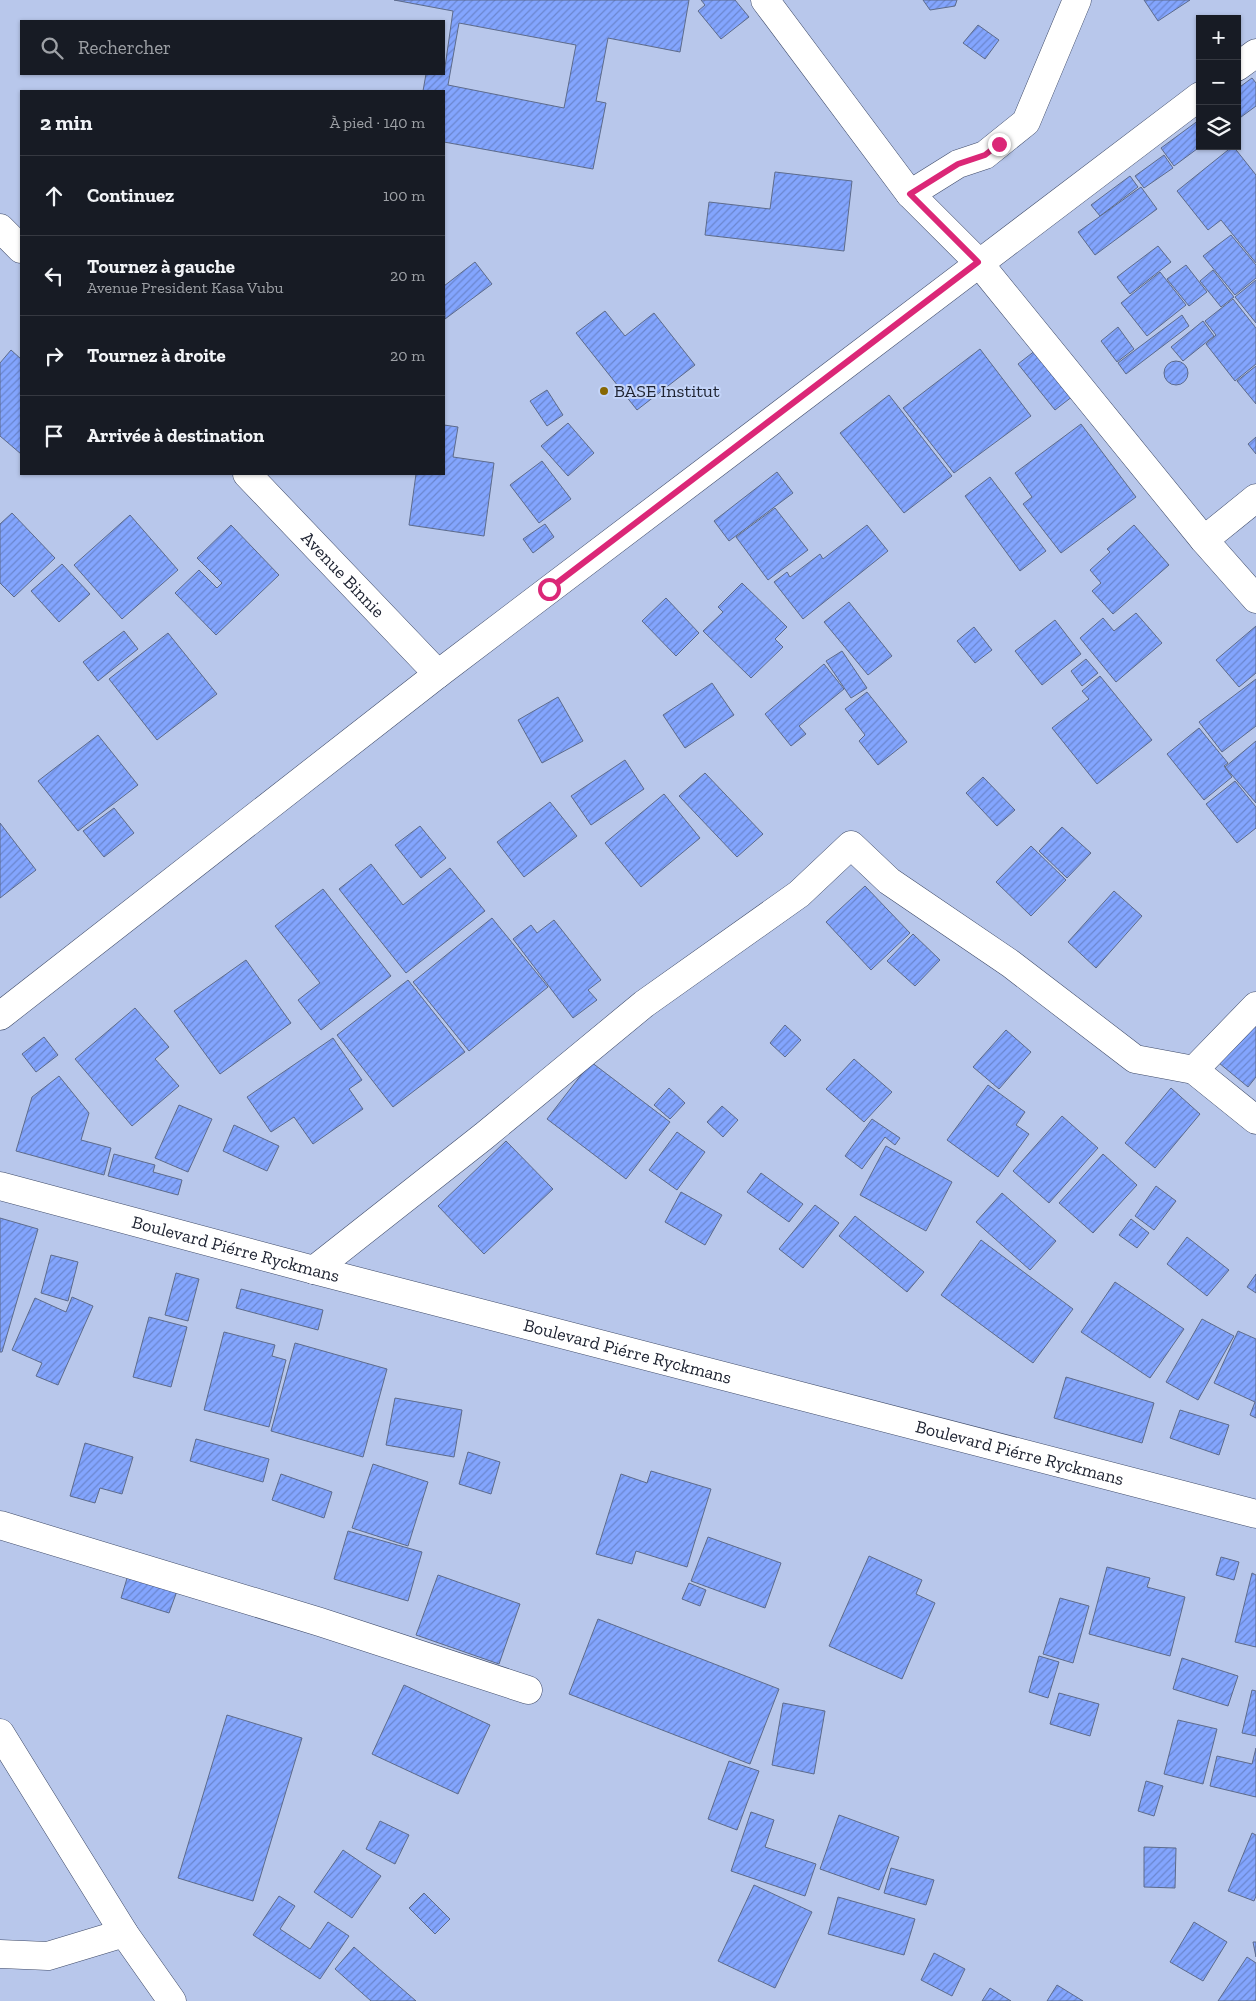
<!DOCTYPE html>
<html lang="fr">
<head>
<meta charset="utf-8">
<style>
  body { margin:0; font-family:"Zilla Slab",serif; background:#242831; color:#f1f3f6 }
  .controls { position:absolute; right:15px; top:15px; display:grid; overflow:hidden; border-radius:0px; box-shadow:0 1px 4px #0004 }
  .controls button { width:45px; height:45px; display:grid; place-items:center; padding:0; border:0; border-bottom:1px solid #363941; background:#171b24; color:#f1f3f6; font:25px sans-serif }
  .stop { position:absolute; width:15px; height:15px; margin:-11px; border:4px solid #db2777; border-radius:50%; background:#fff }
  .stop.end { background:#db2777; border-color:#fff; box-shadow:0 1px 5px #0008 }
  .list { margin:0; padding:0; list-style:none }
  h2 { display:flex; justify-content:space-between; align-items:center; height:65px; margin:0; padding:0 20px; font-size:21px }
  h2 small { font-size:16px; font-weight:400; color:#9ea1a6 }
  .list li { display:grid; grid-template-columns:32px 1fr auto; gap:15px; align-items:center; box-sizing:border-box; height:80px; padding:0 20px; border-top:1px solid #363941 }
  .list b { display:block; font-size:19px; white-space:nowrap }
  .list p { margin:0; font-size:16px; white-space:nowrap; color:#9ea1a6 }
  .list em { font-size:16px; font-style:normal; color:#9ea1a6 }
  .icon { flex:none; width:28px; height:28px; fill:none; stroke:currentColor; stroke-width:2; stroke-linecap:round; stroke-linejoin:round }
  .map { position:relative; flex:none; width:1256px; height:2001px; overflow:hidden }
  .search { position:absolute; background:#171b24; box-shadow:0 1px 4px #0004; left:20px; top:20px; width:425px; height:55px; display:flex; align-items:center; gap:12px; box-sizing:border-box; padding:0 18px; border-radius:0px; color:#9ea1a6; font-size:19px }
  .panel { position:absolute; background:#171b24; box-shadow:0 1px 4px #0004; left:20px; top:90px; width:425px; height:385px; border-radius:0px }
  .map>svg:first-child { display:block }
</style>
</head>
<body>
<div class="map">
<svg width="1256" height="2001" viewBox="0 0 1256 2001">
  <defs>
    <pattern id="building-hatch" width="6" height="6" patternUnits="userSpaceOnUse" patternTransform="scale(1.25)"><rect width="6" height="6" fill="#83a5fe"/><path d="M-1 1l2-2M0 6l6-6M5 7l2-2" fill="none" stroke="#6b86ce"/></pattern>
  </defs>
  <rect width="100%" height="100%" fill="#b8c7eb"/>
  <g fill="url(#building-hatch)" stroke="#5d6b8b" fill-rule="evenodd">
    <path d="M394 0H689L680 52 608 38 596 101 606 103 593 169 444 142V91H423L426 74H444L453 11ZM459 23 576 45 564 108 448 85Z"/>
    <path d="M701 0H735L749 17 721 39 698 11 705 5Z"/>
    <path d="M923 0H957L955 6 930 10Z"/>
    <path d="M1144 0H1190L1158 21Z"/>
    <path d="M978 25 999 40 985 59 963 43Z"/>
    <path d="M1252 78 1256 83V106L1237 120V89Z"/>
    <path d="M1199 120 1201 146 1174 166 1161 148Z"/>
    <path d="M1233 146 1256 175V263L1221 220 1208 230 1177 191Z"/>
    <path d="M1164 155 1173 168 1144 188 1135 176Z"/>
    <path d="M775 172 852 181 844 251 705 235 709 202 770 209Z"/>
    <path d="M1130 176 1138 187 1100 216 1091 205Z"/>
    <path d="M1141 187 1157 209 1095 255 1078 232Z"/>
    <path d="M1231 235 1256 265V278L1235 295 1203 256Z"/>
    <path d="M1158 246 1171 262 1130 294 1117 277Z"/>
    <path d="M475 262 492 284 445 319 444 286Z"/>
    <path d="M1186 265 1207 292 1189 306 1167 279Z"/>
    <path d="M1213 270 1234 297 1221 307 1200 281Z"/>
    <path d="M1160 272 1186 305 1147 336 1121 303Z"/>
    <path d="M1256 280V323L1235 297Z"/>
    <path d="M1233 299 1256 328V364L1235 381 1206 344 1216 335 1205 321Z"/>
    <path d="M605 311 625 336 654 313 695 365 637 410 576 333Z"/>
    <path d="M1182 315 1189 326 1126 374 1118 363Z"/>
    <path d="M1203 321 1214 336 1183 361 1171 347Z"/>
    <path d="M1118 327 1134 349 1117 362 1101 341Z"/>
    <path d="M980 349 1031 416 954 473 903 408Z"/>
    <path d="M11 350 21 359V454L0 436V363Z"/>
    <path d="M1036 350 1073 396 1055 410 1018 364Z"/>
    <circle cx="1176" cy="373" r="12"/>
    <path d="M1256 366V404L1237 381Z"/>
    <path d="M547 390 563 415 547 426 530 401Z"/>
    <path d="M889 395 952 476 904 513 840 433Z"/>
    <path d="M568 423 594 453 568 476 541 446Z"/>
    <path d="M1081 424 1136 497 1061 553 1023 504 1032 497 1015 473Z"/>
    <path d="M444 425 458 427 453 457 494 463 484 536 409 525 416 474H444Z"/>
    <path d="M1256 437V454L1248 444Z"/>
    <path d="M542 461 571 499 539 523 510 485Z"/>
    <path d="M777 472 793 493 729 541 714 521Z"/>
    <path d="M990 477 1046 551 1020 571 965 496Z"/>
    <path d="M775 508 808 550 768 580 736 537Z"/>
    <path d="M12 513 55 558 14 597 0 583V524Z"/>
    <path d="M130 515 178 570 122 619 74 565Z"/>
    <path d="M545 524 554 537 533 553 523 539Z"/>
    <path d="M231 525 279 575 216 635 175 593 199 570 217 588 222 583 197 558Z"/>
    <path d="M867 525 888 551 803 619 774 582 787 572 790 577 820 554 823 559Z"/>
    <path d="M1134 525 1169 565 1113 614 1092 591 1101 583 1090 570 1110 552 1107 549Z"/>
    <path d="M62 564 90 594 59 622 31 591Z"/>
    <path d="M742 583 787 627 775 639 783 647 751 678 703 631 723 612 718 607Z"/>
    <path d="M666 598 699 633 676 656 642 621Z"/>
    <path d="M849 602 892 656 868 675 824 622Z"/>
    <path d="M1136 613 1162 643 1116 682 1080 638 1103 618 1114 631Z"/>
    <path d="M1055 620 1081 654 1042 685 1015 651Z"/>
    <path d="M1256 626V673L1239 687 1216 660Z"/>
    <path d="M974 627 992 650 975 663 957 641Z"/>
    <path d="M124 631 138 649 98 681 83 662Z"/>
    <path d="M168 633 217 694 157 740 109 679Z"/>
    <path d="M842 651 867 688 851 698 826 661Z"/>
    <path d="M1086 659 1098 673 1082 686 1071 671Z"/>
    <path d="M824 664 844 689 799 726 806 734 791 746 765 714Z"/>
    <path d="M1100 676 1152 740 1097 784 1052 728 1089 699 1082 691Z"/>
    <path d="M1256 679V726L1222 752 1199 722Z"/>
    <path d="M712 683 734 715 685 748 663 715Z"/>
    <path d="M867 692 907 742 878 765 859 741 865 735 845 709Z"/>
    <path d="M558 697 583 741 542 763 518 720Z"/>
    <path d="M1199 728 1228 763 1224 766 1232 777 1204 800 1167 754Z"/>
    <path d="M98 735 138 785 78 831 38 781Z"/>
    <path d="M1256 741V803L1225 767Z"/>
    <path d="M625 760 644 789 591 825 571 796Z"/>
    <path d="M705 773 763 834 737 857 679 796Z"/>
    <path d="M983 777 1015 810 997 826 966 793Z"/>
    <path d="M1235 781 1256 807V828L1237 843 1206 804Z"/>
    <path d="M664 794 700 838 641 887 605 843Z"/>
    <path d="M550 802 577 836 524 877 497 842Z"/>
    <path d="M114 808 134 833 104 857 83 831Z"/>
    <path d="M0 823 36 870 0 898Z"/>
    <path d="M420 826 446 858 421 878 395 845Z"/>
    <path d="M1062 827 1091 853 1067 878 1039 851Z"/>
    <path d="M1031 846 1066 880 1031 916 996 882Z"/>
    <path d="M371 864 403 905 450 868 485 911 406 973 339 889Z"/>
    <path d="M865 886 910 933 871 970 826 922Z"/>
    <path d="M323 889 391 976 321 1030 298 1000 320 983 275 926Z"/>
    <path d="M1114 891 1142 916 1096 968 1068 942Z"/>
    <path d="M492 918 548 987 469 1051 413 982Z"/>
    <path d="M554 920 601 980 588 990 597 1000 573 1018 513 939 531 925 537 933Z"/>
    <path d="M913 934 940 960 915 986 887 961Z"/>
    <path d="M246 960 291 1023 220 1074 174 1011Z"/>
    <path d="M408 980 465 1052 393 1107 337 1035Z"/>
    <path d="M135 1008 169 1047 155 1059 179 1086 132 1126 75 1059Z"/>
    <path d="M1256 1024V1077L1248 1087 1219 1063Z"/>
    <path d="M785 1025 801 1040 785 1057 770 1043Z"/>
    <path d="M1006 1030 1031 1052 999 1089 973 1067Z"/>
    <path d="M44 1037 58 1055 36 1072 22 1054Z"/>
    <path d="M333 1038 362 1080 349 1089 363 1109 313 1144 294 1117 271 1132 247 1097Z"/>
    <path d="M854 1059 892 1092 864 1122 826 1089Z"/>
    <path d="M591 1062 670 1122 626 1179 547 1119Z"/>
    <path d="M59 1076 89 1113 81 1140 111 1148 104 1175 16 1151 32 1097Z"/>
    <path d="M988 1085 1025 1112 1016 1125 1029 1134 998 1177 947 1140Z"/>
    <path d="M669 1088 685 1103 670 1119 654 1105Z"/>
    <path d="M1171 1088 1200 1114 1155 1168 1125 1143Z"/>
    <path d="M179 1105 212 1119 188 1172 155 1158Z"/>
    <path d="M722 1106 738 1120 723 1137 707 1122Z"/>
    <path d="M1062 1116 1098 1148 1049 1203 1013 1171Z"/>
    <path d="M872 1119 900 1138 895 1145 885 1137 862 1169 845 1156Z"/>
    <path d="M234 1125 279 1146 267 1171 223 1151Z"/>
    <path d="M677 1132 705 1152 677 1190 649 1170Z"/>
    <path d="M506 1141 553 1189 484 1254 438 1206Z"/>
    <path d="M886 1146 952 1182 926 1231 860 1195Z"/>
    <path d="M114 1154 155 1165 153 1172 182 1180 178 1195 108 1176Z"/>
    <path d="M1103 1154 1137 1185 1093 1233 1059 1203Z"/>
    <path d="M761 1173 803 1204 789 1222 747 1192Z"/>
    <path d="M1156 1186 1176 1201 1154 1230 1135 1216Z"/>
    <path d="M681 1192 722 1215 705 1245 665 1222Z"/>
    <path d="M1002 1193 1056 1241 1030 1270 976 1222Z"/>
    <path d="M815 1205 839 1223 803 1268 779 1249Z"/>
    <path d="M855 1216 924 1272 907 1292 839 1236Z"/>
    <path d="M0 1218 38 1229 2 1352H0Z"/>
    <path d="M1131 1219 1149 1233 1137 1248 1119 1235Z"/>
    <path d="M1187 1237 1229 1270 1207 1296 1167 1264Z"/>
    <path d="M981 1240 1073 1309 1033 1363 941 1295Z"/>
    <path d="M51 1255 78 1262 68 1301 41 1293Z"/>
    <path d="M176 1273 199 1279 188 1321 165 1315Z"/>
    <path d="M1256 1274V1293L1247 1287Z"/>
    <path d="M1115 1282 1184 1329 1150 1378 1081 1332Z"/>
    <path d="M241 1289 323 1310 318 1330 236 1308Z"/>
    <path d="M72 1297 93 1306 58 1385 36 1376 42 1363 12 1350 35 1298 66 1312Z"/>
    <path d="M149 1317 187 1327 171 1387 133 1377Z"/>
    <path d="M1202 1319 1234 1336 1198 1400 1166 1382Z"/>
    <path d="M1238 1331 1256 1339V1418L1250 1415 1255 1402 1214 1383Z"/>
    <path d="M224 1332 275 1345 272 1356 286 1360 269 1427 204 1410Z"/>
    <path d="M295 1343 387 1369 363 1457 271 1431Z"/>
    <path d="M1066 1377 1154 1403 1142 1443 1054 1418Z"/>
    <path d="M395 1398 462 1410 454 1457 386 1445Z"/>
    <path d="M1180 1410 1229 1425 1219 1455 1170 1438Z"/>
    <path d="M196 1439 269 1459 263 1482 190 1461Z"/>
    <path d="M85 1443 133 1457 122 1494 100 1488 95 1503 70 1496Z"/>
    <path d="M468 1452 500 1462 491 1494 459 1484Z"/>
    <path d="M373 1464 428 1482 408 1546 352 1528Z"/>
    <path d="M651 1471 711 1489 687 1567 636 1551 632 1564 596 1554 621 1474 647 1483Z"/>
    <path d="M281 1474 332 1492 324 1518 272 1500Z"/>
    <path d="M348 1531 422 1552 408 1601 334 1579Z"/>
    <path d="M708 1537 781 1563 765 1608 691 1581Z"/>
    <path d="M869 1556 922 1580 916 1594 935 1603 902 1679 829 1646Z"/>
    <path d="M1221 1557 1239 1562 1234 1580 1216 1575Z"/>
    <path d="M1107 1567 1150 1578 1147 1587 1185 1597 1170 1656 1089 1634Z"/>
    <path d="M1252 1573 1256 1575V1647L1235 1642Z"/>
    <path d="M128 1575 177 1591 169 1613 121 1598Z"/>
    <path d="M438 1575 520 1604 499 1664 416 1635Z"/>
    <path d="M689 1583 706 1590 700 1606 682 1599Z"/>
    <path d="M1060 1598 1089 1606 1073 1663 1043 1654Z"/>
    <path d="M598 1619 779 1689 750 1764 569 1694Z"/>
    <path d="M1039 1656 1059 1662 1048 1698 1029 1692Z"/>
    <path d="M1182 1658 1238 1676 1228 1706 1173 1689Z"/>
    <path d="M404 1685 490 1725 458 1794 372 1754Z"/>
    <path d="M1252 1690 1256 1691V1736L1242 1733Z"/>
    <path d="M1059 1693 1099 1704 1090 1736 1050 1724Z"/>
    <path d="M783 1703 825 1711 814 1774 772 1765Z"/>
    <path d="M227 1715 302 1738 253 1901 178 1878Z"/>
    <path d="M1178 1720 1217 1729 1203 1784 1164 1774Z"/>
    <path d="M1256 1748V1797L1210 1786 1217 1756 1252 1764Z"/>
    <path d="M729 1761 759 1771 737 1830 708 1819Z"/>
    <path d="M1146 1781 1163 1786 1154 1816 1138 1811Z"/>
    <path d="M751 1812 774 1820 765 1847 816 1864 805 1896 731 1871Z"/>
    <path d="M839 1815 899 1837 879 1890 820 1869Z"/>
    <path d="M380 1821 409 1835 395 1864 366 1849Z"/>
    <path d="M1252 1833 1256 1835V1896L1254 1901 1228 1891Z"/>
    <path d="M1144 1847 1176 1848 1175 1888 1144 1887Z"/>
    <path d="M343 1850 381 1876 352 1918 314 1892Z"/>
    <path d="M891 1868 934 1880 926 1905 884 1893Z"/>
    <path d="M754 1885 812 1912 775 1988 718 1961Z"/>
    <path d="M424 1893 450 1919 435 1934 409 1908Z"/>
    <path d="M279 1896 295 1906 280 1929 310 1949 328 1922 349 1936 320 1979 253 1935Z"/>
    <path d="M838 1897 915 1919 904 1955 828 1934Z"/>
    <path d="M1194 1922 1227 1942 1203 1981 1170 1962Z"/>
    <path d="M1253 1942H1256V1957Z"/>
    <path d="M354 1947 416 2001H371L335 1969Z"/>
    <path d="M934 1953 965 1969 952 1996 921 1980Z"/>
    <path d="M1247 1957 1256 1963V2001H1218Z"/>
    <path d="M1057 1985 1083 2001H1047Z"/>
    <path d="M990 1988 1011 2001H982Z"/>
  </g>
  <g fill="none" stroke-linecap="round" stroke-linejoin="round">
    <defs>
      <g id="minor">
        <path d="M765 0 910 194 978 262 1204 540 1256 599"/>
        <path d="M1237 67 1256 53"/>
        <path d="M910 194 958 164 985 155 1026 122 1077 0"/>
        <path d="M0 228 21 249"/>
        <path id="s1" d="M247 474 438 674"/>
        <path d="M1204 540 1256 498"/>
        <path d="M0 1016 438 674 1200 96"/>
        <path d="M1194 1070 1256 1006"/>
        <path id="s2" d="M0 1186 314 1270 1256 1514"/>
        <path d="M314 1270 484 1136 644 1004 799 894 851 845 889 881 1011 964 1135 1059 1194 1070 1256 1120"/>
        <path d="M0 1525 320 1622 528 1690"/>
        <path d="M0 1954 48 1956 124 1933"/>
      </g>
      <path id="tertiary" d="M0 1733 124 1933 172 2001"/>
    </defs>
    <use href="#minor" stroke="#3e4a68" stroke-width="29"/>
    <use href="#tertiary" stroke="#3e4a68" stroke-width="29"/>
    <use href="#minor" stroke="#fff" stroke-width="28"/>
    <use href="#tertiary" stroke="#fff" stroke-width="28"/>
  </g>
  <g fill="none" stroke-linecap="round" stroke-linejoin="round">
    <path stroke="#db2777" stroke-width="6" d="M549 589 978 262 910 194 958 164 985 155 999 144"/>
  </g>
  <circle fill="#876702" stroke="#c4d4f8" stroke-width="2" cx="604" cy="391" r="5"/>
  <g text-anchor="middle" stroke-width="4" stroke-linejoin="round" paint-order="stroke">
    <g font-size="18" fill="#202533" stroke="#c4d4f8" text-anchor="start">
      <text x="614" y="397">BASE Institut</text>
    </g>
    <g font-size="18" fill="#202533" stroke="#c4d4f8">
      <text dy="6" stroke="none"><textPath href="#s1" startOffset="139">Avenue Binnie</textPath></text>
      <text dy="6" stroke="none"><textPath href="#s2" startOffset="244">Boulevard Piérre Ryckmans</textPath></text>
      <text dy="6" stroke="none"><textPath href="#s2" startOffset="649">Boulevard Piérre Ryckmans</textPath></text>
      <text dy="6" stroke="none"><textPath href="#s2" startOffset="1054">Boulevard Piérre Ryckmans</textPath></text>
    </g>
  </g>
</svg>
<div class="controls">
<button>+</button>
<button>−</button>
<button><svg class="icon" aria-label="layers" viewBox="0 0 24 24"><path d="M12 4l9 5-9 5-9-5zM3 14l9 5 9-5"/></svg></button>
</div>
<div class="stop" style="left:549px;top:589px"></div>
<div class="stop end" style="left:999px;top:144px"></div>
<div class="search"><svg class="icon" aria-label="search" viewBox="0 0 24 24"><circle cx="10" cy="10" r="6"/><path d="M15 15l6 6"/></svg>Rechercher</div>
<section class="panel">
<h2>2 min<small>À pied · 140 m</small></h2>
<ul class="list">
<li><svg class="icon" aria-label="ahead" viewBox="0 0 24 24"><path d="M12 20V5M6 11l6-6 6 6"/></svg><div><b>Continuez</b></div><em>100 m</em></li>
<li><svg class="icon" aria-label="left" viewBox="0 0 24 24"><path d="M17 20v-9H6M10 6l-5 5 5 5"/></svg><div><b>Tournez à gauche</b><p>Avenue President Kasa Vubu</p></div><em>20 m</em></li>
<li><svg class="icon" aria-label="right" viewBox="0 0 24 24"><path d="M7 20v-9h11M14 6l5 5-5 5"/></svg><div><b>Tournez à droite</b></div><em>20 m</em></li>
<li><svg class="icon" aria-label="arrive" viewBox="0 0 24 24"><path d="M6 21V4h12l-3 4 3 4H6"/></svg><div><b>Arrivée à destination</b></div></li>
</ul>
</section>
</div>
</body>
</html>
